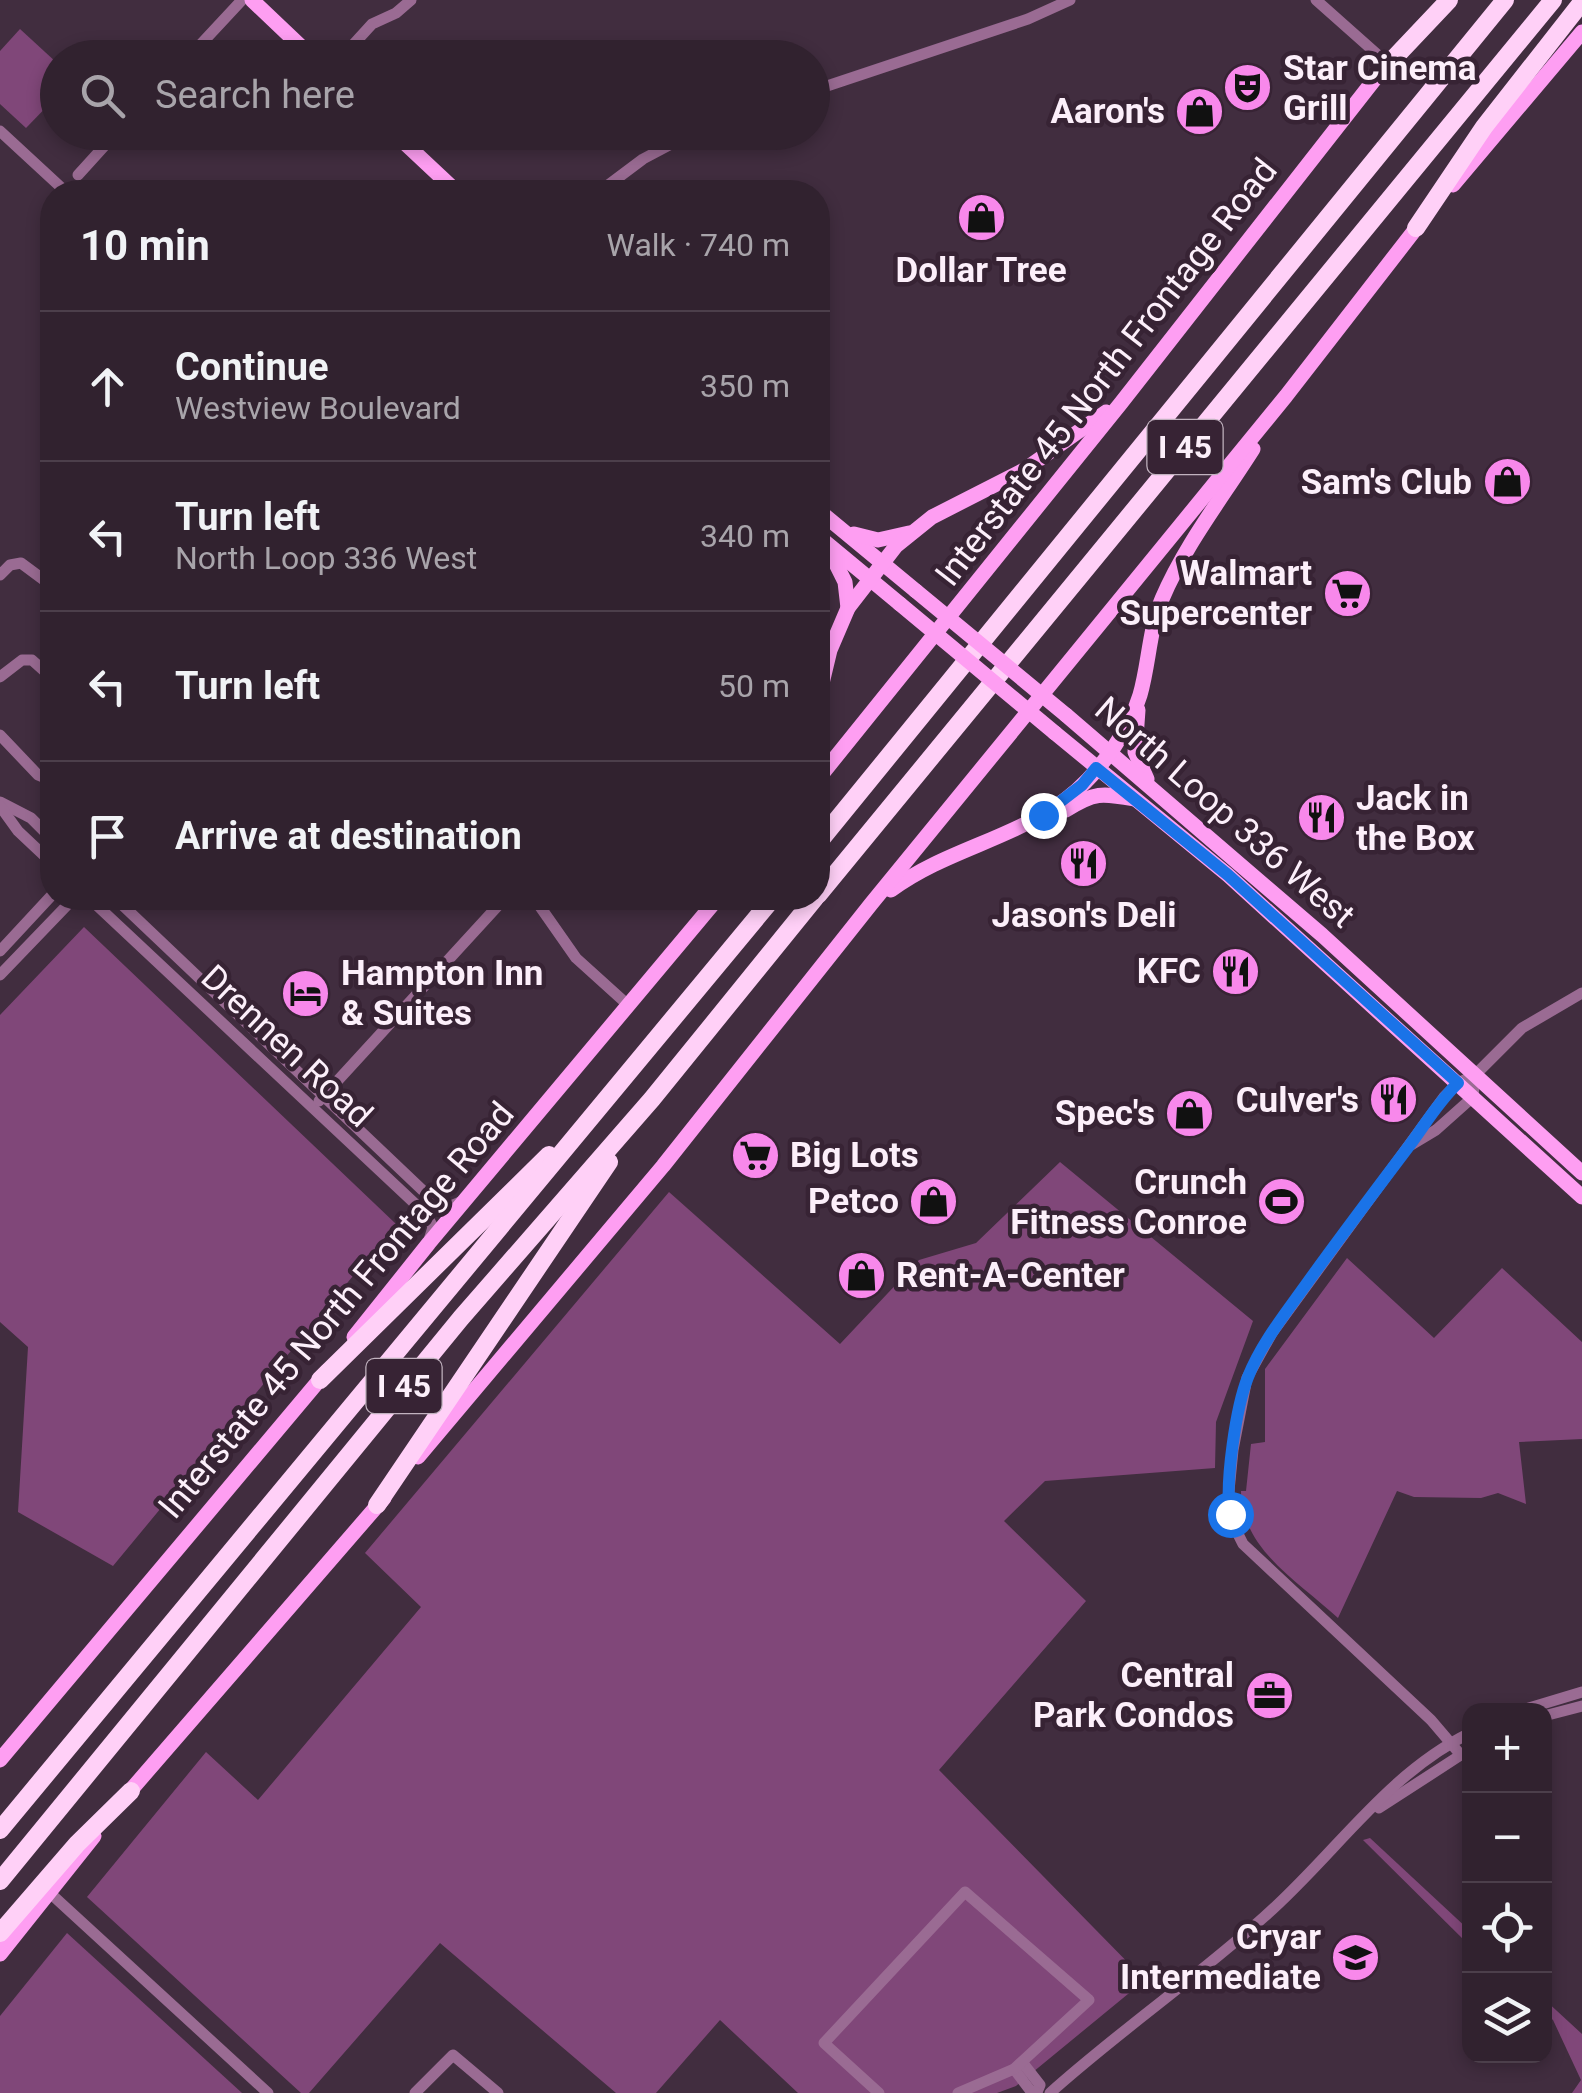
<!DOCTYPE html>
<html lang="en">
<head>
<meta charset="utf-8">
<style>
  body { margin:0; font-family:Roboto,sans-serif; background:#3d2f3b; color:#f1f3f6 }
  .controls { position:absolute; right:30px; bottom:30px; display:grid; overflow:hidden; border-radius:20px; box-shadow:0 5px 15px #0003 }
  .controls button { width:90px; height:90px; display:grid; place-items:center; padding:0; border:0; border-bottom:2px solid #4c3f4b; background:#31222f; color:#f1f3f6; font:50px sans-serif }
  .stop { position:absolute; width:30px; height:30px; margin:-22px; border:8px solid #1a73e8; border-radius:50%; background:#fff }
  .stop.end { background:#1a73e8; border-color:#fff; box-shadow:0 2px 10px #0008 }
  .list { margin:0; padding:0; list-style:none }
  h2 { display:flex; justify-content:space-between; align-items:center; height:130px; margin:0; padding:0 40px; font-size:42px }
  h2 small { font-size:32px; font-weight:400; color:#a8a4aa }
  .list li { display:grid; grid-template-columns:65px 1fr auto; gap:30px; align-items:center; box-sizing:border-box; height:150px; padding:0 40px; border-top:2px solid #4c3f4b }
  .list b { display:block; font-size:38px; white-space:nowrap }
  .list p { margin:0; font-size:32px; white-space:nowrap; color:#a8a4aa }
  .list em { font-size:32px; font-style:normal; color:#a8a4aa }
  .icon { flex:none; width:55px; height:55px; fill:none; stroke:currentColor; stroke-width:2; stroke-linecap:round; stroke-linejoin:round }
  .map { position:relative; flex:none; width:1582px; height:2093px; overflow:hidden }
  .search { position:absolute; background:#31222f; box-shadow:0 5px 15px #0003; left:40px; top:40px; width:790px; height:110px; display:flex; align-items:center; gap:25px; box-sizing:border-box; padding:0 35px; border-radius:55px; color:#a8a4aa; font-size:38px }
  .panel { position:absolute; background:#31222f; box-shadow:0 5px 15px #0003; left:40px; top:180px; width:790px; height:730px; border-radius:40px }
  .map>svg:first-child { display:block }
</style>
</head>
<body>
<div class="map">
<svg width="1582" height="2093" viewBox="0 0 1582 2093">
  <rect width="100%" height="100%" fill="#412d3f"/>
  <g fill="#804779">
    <path d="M20 29 57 63V96L26 128 0 104V51Z"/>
    <path d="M84 927 396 1224 113 1566 18 1512 28 1347 0 1322V1015Z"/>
    <path d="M1060 1162 1253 1321 1216 1422 1215 1468 1045 1481 1004 1521 1086 1601 939 1770 1145 1980 1016 2086 997 2093H798L720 2020 656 2093H616L440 1943 309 2093H301L87 1897 206 1752 258 1800 421 1607 365 1553 669 1192 840 1344 919 1260 976 1243Z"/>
    <path d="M1347 1258 1434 1338 1502 1268 1582 1342V1439L1519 1442 1526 1504 1498 1493 1481 1498 1414 1497 1397 1491 1338 1618C1299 1582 1241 1549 1241 1491H1246L1251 1444 1265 1442V1369Z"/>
    <path d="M1370 1838 1469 1930V1945L1363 1840Z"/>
    <path d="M67 1933 242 2093H0V2016Z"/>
    <path d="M1544 1999 1582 2034V2093H1572L1581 2080 1553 2020 1545 2013Z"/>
  </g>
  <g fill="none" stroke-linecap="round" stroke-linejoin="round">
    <g stroke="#9a6b93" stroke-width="11">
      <path d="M1316 0 1387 63"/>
      <path d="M188 58 242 0"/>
      <path d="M341 58 372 24 396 13 411 0"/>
      <path d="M812 91 1028 19 1070 0"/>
      <path d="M0 131 66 192"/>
      <path d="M78 175 117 132"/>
      <path d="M599 192 643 159 694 132"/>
      <path d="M0 575 10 565 21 563 52 586"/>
      <path d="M0 677 22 660H32L52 678"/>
      <path d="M0 735 38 775 45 778 52 776"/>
      <path d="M0 802 31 818 52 839"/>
      <path d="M0 806 18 831 52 863"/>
      <path d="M89 898 426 1214 433 1227 429 1240"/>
      <path d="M115 898 436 1203 448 1207 460 1202"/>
      <path d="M534 898 576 958 628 1005"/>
      <path d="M0 951 52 895"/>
      <path d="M0 975 74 898"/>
      <path d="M319 1101 505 898"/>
      <path d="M1411 1145 1436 1130 1473 1097 1475 1075"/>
      <path d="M1522 1710 1582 1692"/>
      <path d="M1544 1716 1582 1706"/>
      <path d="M1460 1754 1431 1720 1243 1544 1236 1530 1228 1501 1233 1450 1247 1378 1272 1333 1444 1097 1458 1083 1475 1075 1522 1028 1582 993"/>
      <path d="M1379 1808 1470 1749"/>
      <path d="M50 1893 268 2093"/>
      <path d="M1022 2062 1040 2085 1037 2092"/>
      <path d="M1014 2069 1030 2090 1037 2093"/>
      <path d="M415 2093 453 2055 498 2093"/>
      <path d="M879 2093 824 2043 965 1892 1089 2000 1014 2069 958 2093"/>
      <path d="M1050 2093C1119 2031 1195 1979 1264 1917 1333 1857 1386 1774 1470 1733"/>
    </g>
    <g stroke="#fe9ef2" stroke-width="15">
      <path d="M252 0 313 58"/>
      <path d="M393 132 457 192"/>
      <path d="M1453 185 1582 32"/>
      <path d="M818 510 916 591"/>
      <path d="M854 534 878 540 909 533"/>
      <path d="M818 536 900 604"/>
      <path d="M829 550 845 582 848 608"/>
      <path d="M818 700 830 650 848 608 896 546 932 517 1024 470 1106 412"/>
      <path d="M1138 710 1135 752 1147 779"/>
      <path d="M1066 715 1322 935 1582 1173"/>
      <path d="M1055 733 1228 875 1582 1197"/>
      <path d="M818 779 1121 403 1385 66"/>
      <path d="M1066 810C1094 792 1102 793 1134 799"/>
      <path d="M891 890C949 847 1023 838 1077 790 1103 767 1130 728 1140 695 1149 664 1149 630 1162 599 1185 545 1222 498 1253 449"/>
      <path d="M354 1337 429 1243 718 898"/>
      <path d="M418 1457 663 1166 871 904 1286 396 1421 222"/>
      <path d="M0 1760 327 1371"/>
      <path d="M124 1798 384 1498"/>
      <path d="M0 1954 94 1836"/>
    </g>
    <g stroke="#ffd0f7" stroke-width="18">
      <path d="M1380 73 1449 0"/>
      <path d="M1416 228 1484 127 1582 2"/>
      <path d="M818 843 1505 0"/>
      <path d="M818 895 1553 0"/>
      <path d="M320 1380 549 1155"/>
      <path d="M377 1505 609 1162"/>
      <path d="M0 1830 773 898"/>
      <path d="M0 1881 461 1318 652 1099 815 898"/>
      <path d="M0 1933 77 1844 131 1791"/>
    </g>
    <g stroke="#fe9ef2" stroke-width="15">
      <path d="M916 591 1066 715"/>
      <path d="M900 604 1055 733"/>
    </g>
  </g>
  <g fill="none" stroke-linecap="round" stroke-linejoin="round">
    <path stroke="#1a73e8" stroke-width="12" d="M1043 815 1082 785 1096 768 1228 875 1458 1083C1436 1104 1424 1127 1406 1150 1372 1195 1338 1240 1305 1286 1285 1314 1261 1344 1248 1377 1236 1407 1225 1482 1230 1514"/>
  </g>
  <defs>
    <symbol id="theatre-disc" viewBox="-11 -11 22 22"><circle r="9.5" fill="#f888eb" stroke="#372334"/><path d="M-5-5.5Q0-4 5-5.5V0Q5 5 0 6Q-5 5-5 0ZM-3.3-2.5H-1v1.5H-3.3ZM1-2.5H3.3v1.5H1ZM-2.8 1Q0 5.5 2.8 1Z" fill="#111"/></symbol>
    <symbol id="shop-disc" viewBox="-11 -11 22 22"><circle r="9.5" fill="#f888eb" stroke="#372334"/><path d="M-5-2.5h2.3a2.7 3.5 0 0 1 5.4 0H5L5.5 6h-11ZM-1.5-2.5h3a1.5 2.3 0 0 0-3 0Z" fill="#111"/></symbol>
    <symbol id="supermarket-disc" viewBox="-11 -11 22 22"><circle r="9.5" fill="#f888eb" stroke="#372334"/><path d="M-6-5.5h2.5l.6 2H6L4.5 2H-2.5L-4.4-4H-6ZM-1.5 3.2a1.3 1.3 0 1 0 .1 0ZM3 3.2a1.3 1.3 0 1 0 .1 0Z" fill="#111"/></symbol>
    <symbol id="restaurant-disc" viewBox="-11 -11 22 22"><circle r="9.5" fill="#f888eb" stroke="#372334"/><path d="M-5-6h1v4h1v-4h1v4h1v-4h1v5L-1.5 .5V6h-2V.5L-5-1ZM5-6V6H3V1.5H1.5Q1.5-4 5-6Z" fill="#111"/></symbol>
    <symbol id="hotel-disc" viewBox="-11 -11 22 22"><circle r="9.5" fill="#f888eb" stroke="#372334"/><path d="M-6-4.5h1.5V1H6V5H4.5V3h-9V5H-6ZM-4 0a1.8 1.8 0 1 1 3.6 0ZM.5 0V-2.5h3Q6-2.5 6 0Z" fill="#111"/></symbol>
    <symbol id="stadium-disc" viewBox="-11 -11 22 22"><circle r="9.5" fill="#f888eb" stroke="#372334"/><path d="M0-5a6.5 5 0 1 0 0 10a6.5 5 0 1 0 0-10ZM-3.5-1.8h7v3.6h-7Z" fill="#111"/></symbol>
    <symbol id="office-disc" viewBox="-11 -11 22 22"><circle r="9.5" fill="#f888eb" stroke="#372334"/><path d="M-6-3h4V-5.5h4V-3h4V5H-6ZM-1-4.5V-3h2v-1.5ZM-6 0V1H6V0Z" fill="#111"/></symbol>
    <symbol id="school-disc" viewBox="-11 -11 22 22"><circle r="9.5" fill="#f888eb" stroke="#372334"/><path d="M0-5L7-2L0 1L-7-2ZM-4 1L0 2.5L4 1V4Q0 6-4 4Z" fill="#111"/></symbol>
  </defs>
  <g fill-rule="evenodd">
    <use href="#theatre-disc" x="1220" y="60" width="55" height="55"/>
    <use href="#shop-disc" x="1172" y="84" width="55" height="55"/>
    <use href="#shop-disc" x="954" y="190" width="55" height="55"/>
    <use href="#shop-disc" x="1480" y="454" width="55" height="55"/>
    <use href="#supermarket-disc" x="1320" y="566" width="55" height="55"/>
    <use href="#restaurant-disc" x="1294" y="790" width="55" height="55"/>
    <use href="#restaurant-disc" x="1056" y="836" width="55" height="55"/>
    <use href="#restaurant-disc" x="1208" y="944" width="55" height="55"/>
    <use href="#hotel-disc" x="278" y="966" width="55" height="55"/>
    <use href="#restaurant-disc" x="1366" y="1072" width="55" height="55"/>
    <use href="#shop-disc" x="1162" y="1086" width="55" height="55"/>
    <use href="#supermarket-disc" x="728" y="1128" width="55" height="55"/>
    <use href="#shop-disc" x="906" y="1174" width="55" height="55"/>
    <use href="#stadium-disc" x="1254" y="1174" width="55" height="55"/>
    <use href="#shop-disc" x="834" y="1248" width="55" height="55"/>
    <use href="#office-disc" x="1242" y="1668" width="55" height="55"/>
    <use href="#school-disc" x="1328" y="1930" width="55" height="55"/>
  </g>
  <g text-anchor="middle" stroke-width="9" stroke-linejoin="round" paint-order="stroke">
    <g fill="#372334" stroke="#c1b2bf" stroke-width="2.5">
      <rect x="1147.5" y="420" width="75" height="54" rx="8"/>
      <rect x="366.5" y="1359" width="75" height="54" rx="8"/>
    </g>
    <g font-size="32" font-weight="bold" fill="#fceffa">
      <text x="1185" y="458">I 45</text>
      <text x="404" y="1397">I 45</text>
    </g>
    <g font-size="35" font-weight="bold" fill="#fceffa" stroke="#372334" text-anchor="end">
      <text x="1283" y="80" text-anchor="start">Star Cinema<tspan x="1283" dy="40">Grill</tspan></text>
      <text x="1165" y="123">Aaron's</text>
      <text x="981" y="282" text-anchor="middle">Dollar Tree</text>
      <text x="1472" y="494">Sam's Club</text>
      <text x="1312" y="585">Walmart<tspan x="1312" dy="40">Supercenter</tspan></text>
      <text x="1356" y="810" text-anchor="start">Jack in<tspan x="1356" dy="40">the Box</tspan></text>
      <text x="1084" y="927" text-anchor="middle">Jason's Deli</text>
      <text x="1201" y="983">KFC</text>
      <text x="341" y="985" text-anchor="start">Hampton Inn<tspan x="341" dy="40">&amp; Suites</tspan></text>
      <text x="1359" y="1112">Culver's</text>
      <text x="1155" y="1125">Spec's</text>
      <text x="790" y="1167" text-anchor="start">Big Lots</text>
      <text x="1247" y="1194">Crunch<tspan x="1247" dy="40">Fitness Conroe</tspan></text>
      <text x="899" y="1213">Petco</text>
      <text x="896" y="1287" text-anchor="start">Rent-A-Center</text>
      <text x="1234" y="1687">Central<tspan x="1234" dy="40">Park Condos</tspan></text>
      <text x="1321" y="1949">Cryar<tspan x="1321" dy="40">Intermediate</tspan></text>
    </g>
    <g font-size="35" fill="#fceffa" stroke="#372334">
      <text transform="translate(1106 372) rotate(-52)" y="12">Interstate 45 North Frontage Road</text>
      <text transform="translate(1225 812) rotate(41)" y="12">North Loop 336 West</text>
      <text transform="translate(287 1046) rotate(43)" y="12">Drennen Road</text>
      <text transform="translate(336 1310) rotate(-50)" y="12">Interstate 45 North Frontage Road</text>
    </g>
  </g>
</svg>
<div class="controls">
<button>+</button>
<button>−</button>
<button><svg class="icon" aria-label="locate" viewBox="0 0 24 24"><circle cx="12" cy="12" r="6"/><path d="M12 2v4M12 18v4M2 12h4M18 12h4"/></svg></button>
<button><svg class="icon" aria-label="layers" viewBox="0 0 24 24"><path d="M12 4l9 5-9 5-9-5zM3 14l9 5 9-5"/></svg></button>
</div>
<div class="stop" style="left:1230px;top:1514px"></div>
<div class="stop end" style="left:1043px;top:815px"></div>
<div class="search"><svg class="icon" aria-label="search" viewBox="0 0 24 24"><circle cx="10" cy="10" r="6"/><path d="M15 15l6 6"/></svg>Search here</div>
<section class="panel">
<h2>10 min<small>Walk · 740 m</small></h2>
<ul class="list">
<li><svg class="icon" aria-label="ahead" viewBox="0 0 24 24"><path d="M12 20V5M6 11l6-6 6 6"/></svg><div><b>Continue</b><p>Westview Boulevard</p></div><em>350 m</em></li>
<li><svg class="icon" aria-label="left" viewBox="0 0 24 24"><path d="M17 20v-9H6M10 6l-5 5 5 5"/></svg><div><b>Turn left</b><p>North Loop 336 West</p></div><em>340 m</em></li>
<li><svg class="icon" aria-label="left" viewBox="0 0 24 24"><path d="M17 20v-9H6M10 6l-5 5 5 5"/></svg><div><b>Turn left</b></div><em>50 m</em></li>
<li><svg class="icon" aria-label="arrive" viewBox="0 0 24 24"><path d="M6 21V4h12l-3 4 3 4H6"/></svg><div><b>Arrive at destination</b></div></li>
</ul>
</section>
</div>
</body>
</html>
